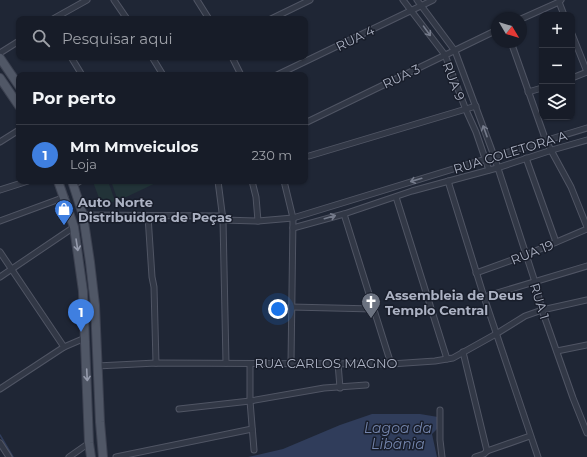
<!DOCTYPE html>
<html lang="pt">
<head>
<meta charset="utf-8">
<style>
  body { margin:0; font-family:Montserrat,sans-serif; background:#202530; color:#f1f3f6 }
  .controls { position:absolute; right:12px; top:12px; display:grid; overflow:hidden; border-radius:8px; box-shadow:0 1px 3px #0004 }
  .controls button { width:36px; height:36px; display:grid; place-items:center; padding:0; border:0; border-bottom:1px solid #363a45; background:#171c28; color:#f1f3f6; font:20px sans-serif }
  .compass { position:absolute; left:491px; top:12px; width:36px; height:36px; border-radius:50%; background:#171c28; box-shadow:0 1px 3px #0004; rotate:128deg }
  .you { position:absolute; left:278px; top:309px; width:14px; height:14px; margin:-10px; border:3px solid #fff; border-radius:50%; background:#1a73e8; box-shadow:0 0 0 6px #1a73e833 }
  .badge { display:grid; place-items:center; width:26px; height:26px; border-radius:50%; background:#7c9df8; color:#fff; font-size:13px; font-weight:700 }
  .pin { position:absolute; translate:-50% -33px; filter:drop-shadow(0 1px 2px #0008) }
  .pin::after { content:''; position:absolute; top:21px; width:14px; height:12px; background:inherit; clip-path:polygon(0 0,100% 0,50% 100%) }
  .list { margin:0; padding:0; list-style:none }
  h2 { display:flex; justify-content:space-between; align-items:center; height:52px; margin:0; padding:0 16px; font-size:17px }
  h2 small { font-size:13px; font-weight:400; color:#9ea1a8 }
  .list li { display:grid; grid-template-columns:26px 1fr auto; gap:12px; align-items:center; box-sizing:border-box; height:60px; padding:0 16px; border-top:1px solid #363a45 }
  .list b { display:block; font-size:15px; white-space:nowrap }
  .list p { margin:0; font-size:13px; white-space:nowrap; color:#9ea1a8 }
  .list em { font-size:13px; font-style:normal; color:#9ea1a8 }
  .icon { flex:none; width:22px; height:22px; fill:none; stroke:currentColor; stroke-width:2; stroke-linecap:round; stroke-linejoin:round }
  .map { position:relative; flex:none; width:587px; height:457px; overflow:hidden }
  .search { position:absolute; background:#171c28; box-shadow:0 1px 3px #0004; left:16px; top:16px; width:292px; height:44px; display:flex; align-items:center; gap:10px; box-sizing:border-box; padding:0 14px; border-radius:8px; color:#9ea1a8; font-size:15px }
  .panel { position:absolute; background:#171c28; box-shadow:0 1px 3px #0004; left:16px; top:72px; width:292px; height:112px; border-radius:8px }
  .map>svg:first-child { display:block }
</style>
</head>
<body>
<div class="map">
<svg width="587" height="457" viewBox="0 0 587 457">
  <rect width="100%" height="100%" fill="#1f2635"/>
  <g fill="#223338">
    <path d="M95 181H108L115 201 102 206 93 182Z"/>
    <path d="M111 181H160L118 201Z"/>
  </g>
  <path fill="#303d5b" d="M372 414H420L438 417V428L432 434 437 457H248L283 449 340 425Z"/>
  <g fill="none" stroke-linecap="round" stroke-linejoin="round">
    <path stroke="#303d5b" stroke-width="1.5" d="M0 435 13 457"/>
    <defs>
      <g id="minor">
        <path d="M114 0 127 19"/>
        <path d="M197 0 209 19"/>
        <path d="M403 0 445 55 466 110 476 132 489 170"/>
        <path d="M417 0 455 51 494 156 535 282 542 310 573 398 587 433"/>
        <path d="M559 2 564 15"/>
        <path d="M53 19 87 0"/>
        <path d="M271 19 310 0"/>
        <path d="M521 19 559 2 561 0"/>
        <path d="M572 34 587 72"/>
        <path d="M511 42 546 141 571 187 587 227"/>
        <path d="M0 53 19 41"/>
        <path d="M71 57 82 75"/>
        <path d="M152 57 163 75"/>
        <path d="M232 57 241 75"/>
        <path d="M277 75 433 0"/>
        <path d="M572 78 587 72"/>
        <path d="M528 92 542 88"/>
        <path d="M305 123 497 30"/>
        <path d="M0 142 19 130"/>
        <path d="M309 156 476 106"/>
        <path d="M526 158 556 242"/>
        <path d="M218 181 223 220 226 363"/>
        <path d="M252 181 256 197 258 221"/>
        <path d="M284 181 293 218 291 363"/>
        <path d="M448 181 484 297 538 457"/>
        <path d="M74 185 80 181"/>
        <path d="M0 190 28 181"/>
        <path d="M396 197 447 359"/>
        <path d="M344 214 391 364"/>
        <path d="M83 215 223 216"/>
        <path d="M148 216 152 277 154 287 156 363"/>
        <path d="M223 220 258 221 293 218 587 128"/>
        <path d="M0 221 65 197"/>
        <path d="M293 228 344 214 412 191 497 168 552 150 587 140"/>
        <path d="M0 252 64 347"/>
        <path d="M476 273 526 255 587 229"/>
        <path d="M0 277 74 227"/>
        <path d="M484 297 587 266"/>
        <path d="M291 307 374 309"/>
        <path d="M557 351 587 345"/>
        <path d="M463 352 487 451"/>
        <path d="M338 363 340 388"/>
        <path d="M250 364V401L254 450"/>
        <path d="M97 366 156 363 391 364 435 361 453 358 496 334 525 316 542 310 587 300"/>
        <path d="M0 389 64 347 85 338"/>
        <path d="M179 409 250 401 324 388 366 385"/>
        <path d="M440 410V440L442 457"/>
        <path d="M0 443 9 457"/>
        <path d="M69 457 89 443"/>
        <path d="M116 457 252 429"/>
        <path d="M475 457 484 454 487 451 530 436"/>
      </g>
      <g id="primary">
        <path d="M0 58 19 86"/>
        <path d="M0 78 19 106"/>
        <path d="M58 181 74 227 83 291 89 443 91 457"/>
        <path d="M72 181 83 215 90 262 95 305 100 422 103 457"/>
      </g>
    </defs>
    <use href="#minor" stroke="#505564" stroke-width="7"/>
    <use href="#primary" stroke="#3c4150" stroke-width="10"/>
    <use href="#minor" stroke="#323846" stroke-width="5"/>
    <use href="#primary" stroke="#505766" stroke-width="8"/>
  </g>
  <defs><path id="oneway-shaft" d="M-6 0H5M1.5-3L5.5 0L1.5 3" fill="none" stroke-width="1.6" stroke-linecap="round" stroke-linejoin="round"/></defs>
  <g stroke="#757b8b">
    <use href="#oneway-shaft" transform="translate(427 31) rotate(54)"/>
    <use href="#oneway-shaft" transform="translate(485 131) rotate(-110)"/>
    <use href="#oneway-shaft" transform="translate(416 180) rotate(164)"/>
    <use href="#oneway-shaft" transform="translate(330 217) rotate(-16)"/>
  </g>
  <g stroke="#959bac">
    <use href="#oneway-shaft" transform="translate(77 245) rotate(81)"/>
    <use href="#oneway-shaft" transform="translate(87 375) rotate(87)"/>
  </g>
  <defs>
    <symbol id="shop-pin" viewBox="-11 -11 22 30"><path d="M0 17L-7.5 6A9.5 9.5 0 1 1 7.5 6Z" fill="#3f7fe0" stroke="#181d2a"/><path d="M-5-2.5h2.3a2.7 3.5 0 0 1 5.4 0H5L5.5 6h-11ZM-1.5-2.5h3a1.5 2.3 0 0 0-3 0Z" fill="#fff"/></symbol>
    <symbol id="church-pin" viewBox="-11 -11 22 30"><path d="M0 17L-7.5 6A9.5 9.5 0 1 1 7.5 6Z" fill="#6b7280" stroke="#181d2a"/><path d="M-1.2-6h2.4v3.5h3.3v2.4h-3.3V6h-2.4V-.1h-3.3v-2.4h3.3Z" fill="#fff"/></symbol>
  </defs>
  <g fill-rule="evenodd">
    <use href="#shop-pin" x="53" y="198" width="22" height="30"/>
    <use href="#church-pin" x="360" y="291" width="22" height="30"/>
  </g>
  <g text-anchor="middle" stroke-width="3" stroke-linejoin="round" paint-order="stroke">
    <g font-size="13" fill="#acb2c3" stroke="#181d2a">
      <text transform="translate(355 38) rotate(-26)" y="5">RUA 4</text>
      <text transform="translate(401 76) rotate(-25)" y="5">RUA 3</text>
      <text transform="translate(454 81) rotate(69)" y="5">RUA 9</text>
      <text transform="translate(510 152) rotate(-17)" y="5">RUA COLETORA A</text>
      <text transform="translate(532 252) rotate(-22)" y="5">RUA 19</text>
      <text transform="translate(540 301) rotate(73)" y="5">RUA 1</text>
      <text x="326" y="368">RUA CARLOS MAGNO</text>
    </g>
    <g font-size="13" font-weight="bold" fill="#acb2c3" stroke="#181d2a" text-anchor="start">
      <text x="78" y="207">Auto Norte<tspan x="78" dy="15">Distribuidora de Peças</tspan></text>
      <text x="385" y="300">Assembleia de Deus<tspan x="385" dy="15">Templo Central</tspan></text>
    </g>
    <g font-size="14" font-style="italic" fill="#7485ac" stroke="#181d2a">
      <text x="398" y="433">Lagoa da<tspan x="398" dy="16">Libânia</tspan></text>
    </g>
  </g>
</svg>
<div class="controls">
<button>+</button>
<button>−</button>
<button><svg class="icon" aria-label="layers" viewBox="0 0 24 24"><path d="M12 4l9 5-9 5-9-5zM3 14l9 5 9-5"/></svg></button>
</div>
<svg class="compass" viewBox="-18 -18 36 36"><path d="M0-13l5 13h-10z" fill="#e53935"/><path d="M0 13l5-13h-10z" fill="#9ea1a8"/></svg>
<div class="you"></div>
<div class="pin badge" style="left:81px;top:332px;background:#3f7fe0">1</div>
<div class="search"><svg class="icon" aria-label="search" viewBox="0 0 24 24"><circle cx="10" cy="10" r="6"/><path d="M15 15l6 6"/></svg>Pesquisar aqui</div>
<section class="panel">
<h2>Por perto<small></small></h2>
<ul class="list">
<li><span class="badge" style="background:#3f7fe0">1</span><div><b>Mm Mmveiculos</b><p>Loja</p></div><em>230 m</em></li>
</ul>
</section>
</div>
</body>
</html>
